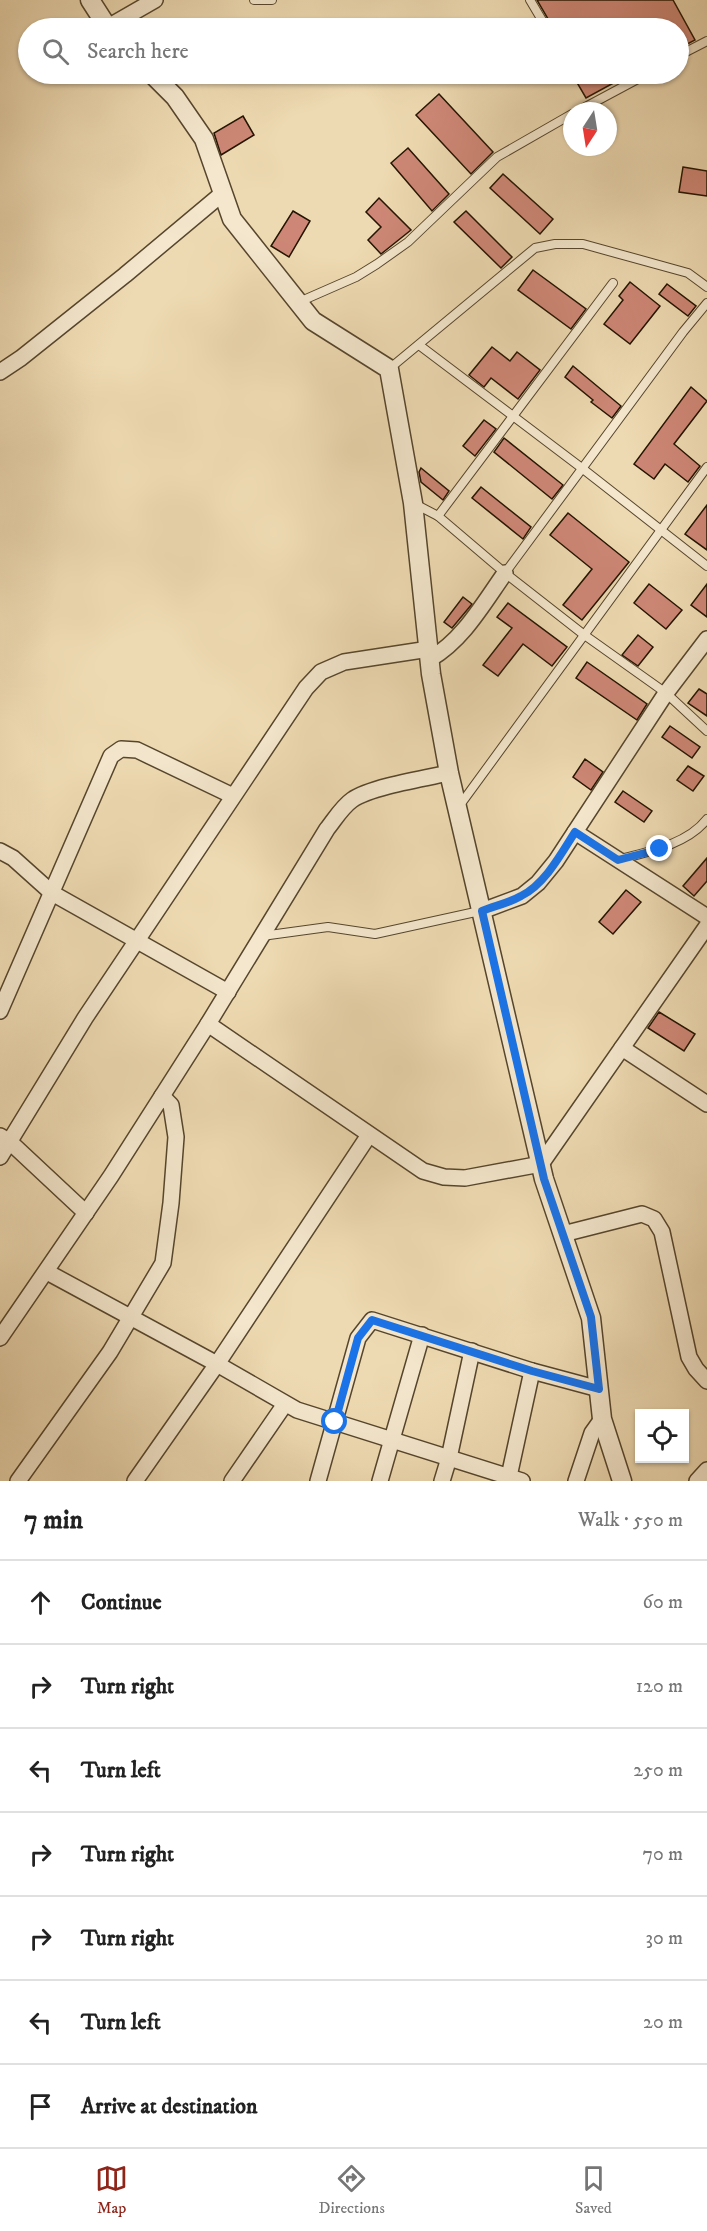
<!DOCTYPE html>
<html lang="en">
<head>
<meta charset="utf-8">
<style>
  body { margin:0; font-family:"IM FELL DW Pica",serif; background:#f6f6f6; color:#222 }
  .controls { position:absolute; right:18px; bottom:18px; display:grid; overflow:hidden; border-radius:0px; box-shadow:0 2px 4px #0004 }
  .controls button { width:54px; height:54px; display:grid; place-items:center; padding:0; border:0; border-bottom:2px solid #e0e0e0; background:#fff; color:#222; font:30px sans-serif }
  .compass { position:absolute; left:563px; top:102px; width:54px; height:54px; border-radius:50%; background:#fff; box-shadow:0 2px 4px #0004; rotate:192deg }
  .stop { position:absolute; width:18px; height:18px; margin:-14px; border:4px solid #1a73e8; border-radius:50%; background:#fff }
  .stop.end { background:#1a73e8; border-color:#fff; box-shadow:0 2px 6px #0008 }
  .list { margin:0; padding:0; list-style:none }
  h2 { display:flex; justify-content:space-between; align-items:center; height:78px; margin:0; padding:0 24px; font-size:26px }
  h2 small { font-size:20px; font-weight:400; color:#767676 }
  .list li { display:grid; grid-template-columns:39px 1fr auto; gap:18px; align-items:center; box-sizing:border-box; height:84px; padding:0 24px; border-top:2px solid #e0e0e0 }
  .list b { display:block; font-size:22px; white-space:nowrap }
  .list em { font-size:20px; font-style:normal; color:#767676 }
  .icon { flex:none; width:33px; height:33px; fill:none; stroke:currentColor; stroke-width:2; stroke-linecap:round; stroke-linejoin:round }
  .map { position:relative; flex:none; width:707px; height:1481px; overflow:hidden }
  .search { position:absolute; background:#fff; box-shadow:0 2px 4px #0004; left:18px; right:18px; top:18px; height:66px; display:flex; align-items:center; gap:15px; box-sizing:border-box; padding:0 21px; border-radius:33px; color:#767676; font-size:22px }
  .sheet { height:666px; background:#fff }
  nav { display:flex; justify-content:space-around; align-items:center; box-sizing:border-box; height:84px; border-top:2px solid #e0e0e0; background:#fff; font-size:16px; color:#767676 }
  nav a { display:grid; justify-items:center; gap:3px }
  nav .on { color:#8f2418 }
  .map>svg:first-child { display:block }
</style>
</head>
<body>
<div class="map">
<svg width="707" height="1481" viewBox="0 0 707 1481">
  <rect width="100%" height="100%" fill="#eedab2"/>
  <filter id="stains"><feTurbulence type="fractalNoise" baseFrequency=".00333" numOctaves="4"/><feColorMatrix values="0 0 0 0 .2 0 0 0 0 .09 0 0 0 0 .02 0 0 0 .5 -.17"/></filter>
  <radialGradient id="worn" r=".72"><stop offset=".6" stop-color="#630" stop-opacity="0"/><stop offset="1" stop-color="#630" stop-opacity=".3"/></radialGradient>
  <g fill="#ce8776" stroke="#241401" stroke-width="1.5">
    <path d="M537 0H673L695 40 678 49V28H552L551 24Z"/>
    <path d="M572 74H630L586 98Z"/>
    <path d="M439 94 493 152 471 174 416 115Z"/>
    <path d="M243 116 254 135 221 155 214 133Z"/>
    <path d="M408 148 449 194 432 211 391 163Z"/>
    <path d="M683 167 707 171V196L679 192Z"/>
    <path d="M503 174 553 219 540 234 490 188Z"/>
    <path d="M379 198 411 230 381 254 368 240 381 227 366 212Z"/>
    <path d="M293 211 310 221 289 257 271 246Z"/>
    <path d="M466 211 512 257 501 268 454 222Z"/>
    <path d="M533 270 586 309 571 329 518 290Z"/>
    <path d="M630 282 660 306 630 344 604 324 623 300 619 296Z"/>
    <path d="M667 284 696 306 688 316 659 294Z"/>
    <path d="M492 347 510 361 517 352 540 370 518 399 491 378 484 387 469 375Z"/>
    <path d="M573 366 621 406 612 418 591 402 593 400 565 377Z"/>
    <path d="M691 387 707 401 674 444 700 466 688 482 665 464 654 479 634 464Z"/>
    <path d="M484 420 496 429 475 456 463 446Z"/>
    <path d="M504 438 563 485 552 499 494 452Z"/>
    <path d="M421 468 449 491 443 500 421 482 419 472Z"/>
    <path d="M481 487 531 527 523 539 472 498Z"/>
    <path d="M707 505V550L685 534Z"/>
    <path d="M568 513 629 562 582 620 563 605 592 569 550 535Z"/>
    <path d="M649 584 682 610 666 629 634 603Z"/>
    <path d="M707 584V617L691 605Z"/>
    <path d="M463 597 472 604 452 628 444 622Z"/>
    <path d="M508 603 567 647 552 666 523 644 498 676 483 665 512 628 497 617Z"/>
    <path d="M638 635 653 647 638 666 622 655Z"/>
    <path d="M587 662 647 704 637 720 576 678Z"/>
    <path d="M699 689 707 694V716L688 703Z"/>
    <path d="M670 726 700 747 692 758 662 737Z"/>
    <path d="M585 759 603 772 591 790 573 777Z"/>
    <path d="M688 766 704 776 693 791 677 780Z"/>
    <path d="M623 791 652 811 644 822 615 802Z"/>
    <path d="M707 858V881L694 896 683 886Z"/>
    <path d="M626 890 641 902 613 934 599 922Z"/>
    <path d="M659 1012 695 1034 684 1051 648 1028Z"/>
  </g>
  <g fill="none" stroke-linecap="round" stroke-linejoin="round">
    <defs>
      <g id="service">
        <path d="M254 0H272"/>
        <path d="M530 0 546 27"/>
        <path d="M678 56 707 41"/>
        <path d="M578 111 647 74"/>
        <path d="M299 302 356 277 377 264 408 242 497 157 572 114"/>
        <path d="M419 345 583 469 707 566"/>
        <path d="M389 369 535 248 555 244H583L688 273 707 287"/>
        <path d="M415 504 438 516 505 573 583 634 666 693 707 731"/>
        <path d="M438 516 613 283"/>
        <path d="M505 573 683 332 707 303"/>
        <path d="M460 805 707 467"/>
        <path d="M620 859C648 852 688 844 707 819"/>
        <path d="M262 936 328 927 375 934 480 911"/>
      </g>
      <g id="minor">
        <path d="M108 27 155 0"/>
        <path d="M0 372 21 358 125 275 223 193"/>
        <path d="M430 659C463 640 483 604 505 573"/>
        <path d="M575 832 707 917"/>
        <path d="M0 851 13 858 52 893 228 992"/>
        <path d="M482 911 522 896 538 883 556 861 666 693 707 639"/>
        <path d="M0 1011 111 756 121 749 137 750 233 796"/>
        <path d="M208 1024 423 1171 444 1177 465 1178 541 1164 707 926"/>
        <path d="M622 1048 707 1104"/>
        <path d="M0 1136 10 1142 86 1213"/>
        <path d="M0 1157 85 1018 306 688 321 672 344 662 429 649"/>
        <path d="M563 1234 642 1214 654 1219 662 1232 689 1357 696 1369 707 1381"/>
        <path d="M47 1272 217 1364 297 1410 522 1481"/>
        <path d="M0 1338 111 1176 208 1024 327 829C335 819 342 807 352 800 370 787 426 778 449 773"/>
        <path d="M18 1481 110 1352 163 1263 171 1203 176 1137 171 1105 162 1096"/>
        <path d="M135 1481 217 1364 369 1135"/>
        <path d="M232 1481 285 1404"/>
        <path d="M318 1481 358 1338 372 1320 532 1371 599 1389"/>
        <path d="M380 1481 422 1335"/>
        <path d="M442 1481 449 1458 472 1351"/>
        <path d="M508 1481 532 1371"/>
        <path d="M576 1481 592 1433 602 1419"/>
        <path d="M697 1481 707 1470"/>
      </g>
      <g id="tertiary">
        <path d="M90 0 108 28"/>
        <path d="M152 74 175 97 204 139 232 219 313 321 389 369 413 503 431 674 449 773 544 1179 591 1318 602 1419 622 1481"/>
      </g>
    </defs>
    <use href="#service" stroke="#56462d" stroke-width="10"/>
    <use href="#minor" stroke="#56462d" stroke-width="18"/>
    <use href="#tertiary" stroke="#56462d" stroke-width="21"/>
    <use href="#service" stroke="#f4e7cd" stroke-width="8"/>
    <use href="#minor" stroke="#f4e7cd" stroke-width="15"/>
    <use href="#tertiary" stroke="#f4e7cd" stroke-width="18"/>
  </g>
  <g fill="none" stroke-linecap="round" stroke-linejoin="round">
    <path stroke="#1a73e8" stroke-width="8" d="M335 1422 358 1338 372 1320 532 1371 599 1389 591 1317 544 1179 482 911C494 906 509 903 521 896 545 884 561 854 575 832L618 860 660 849"/>
  </g>
  <rect width="100%" height="100%" filter="url(#stains)"/>
  <rect width="100%" height="100%" fill="url(#worn)"/>
</svg>
<div class="controls">
<button><svg class="icon" aria-label="locate" viewBox="0 0 24 24"><circle cx="12" cy="12" r="6"/><path d="M12 2v4M12 18v4M2 12h4M18 12h4"/></svg></button>
</div>
<svg class="compass" viewBox="-18 -18 36 36"><path d="M0-13l5 13h-10z" fill="#e53935"/><path d="M0 13l5-13h-10z" fill="#767676"/></svg>
<div class="stop" style="left:335px;top:1422px"></div>
<div class="stop end" style="left:660px;top:849px"></div>
<div class="search"><svg class="icon" aria-label="search" viewBox="0 0 24 24"><circle cx="10" cy="10" r="6"/><path d="M15 15l6 6"/></svg>Search here</div>
</div>
<section class="sheet">
<h2>7 min<small>Walk · 550 m</small></h2>
<ul class="list">
<li><svg class="icon" aria-label="ahead" viewBox="0 0 24 24"><path d="M12 20V5M6 11l6-6 6 6"/></svg><div><b>Continue</b></div><em>60 m</em></li>
<li><svg class="icon" aria-label="right" viewBox="0 0 24 24"><path d="M7 20v-9h11M14 6l5 5-5 5"/></svg><div><b>Turn right</b></div><em>120 m</em></li>
<li><svg class="icon" aria-label="left" viewBox="0 0 24 24"><path d="M17 20v-9H6M10 6l-5 5 5 5"/></svg><div><b>Turn left</b></div><em>250 m</em></li>
<li><svg class="icon" aria-label="right" viewBox="0 0 24 24"><path d="M7 20v-9h11M14 6l5 5-5 5"/></svg><div><b>Turn right</b></div><em>70 m</em></li>
<li><svg class="icon" aria-label="right" viewBox="0 0 24 24"><path d="M7 20v-9h11M14 6l5 5-5 5"/></svg><div><b>Turn right</b></div><em>30 m</em></li>
<li><svg class="icon" aria-label="left" viewBox="0 0 24 24"><path d="M17 20v-9H6M10 6l-5 5 5 5"/></svg><div><b>Turn left</b></div><em>20 m</em></li>
<li><svg class="icon" aria-label="arrive" viewBox="0 0 24 24"><path d="M6 21V4h12l-3 4 3 4H6"/></svg><div><b>Arrive at destination</b></div></li>
</ul>
</section>
<nav>
<a class="on"><svg class="icon" aria-label="map" viewBox="0 0 24 24"><path d="M3 6l6-2 6 2 6-2v14l-6 2-6-2-6 2zM9 4v14M15 6v14"/></svg>Map</a>
<a><svg class="icon" aria-label="directions" viewBox="0 0 24 24"><path d="M12 3l9 9-9 9-9-9zM9 14v-3h6M13 9l2 2-2 2"/></svg>Directions</a>
<a><svg class="icon" aria-label="saved" viewBox="0 0 24 24"><path d="M7 4h10v16l-5-4-5 4z"/></svg>Saved</a>
</nav>
</body>
</html>
